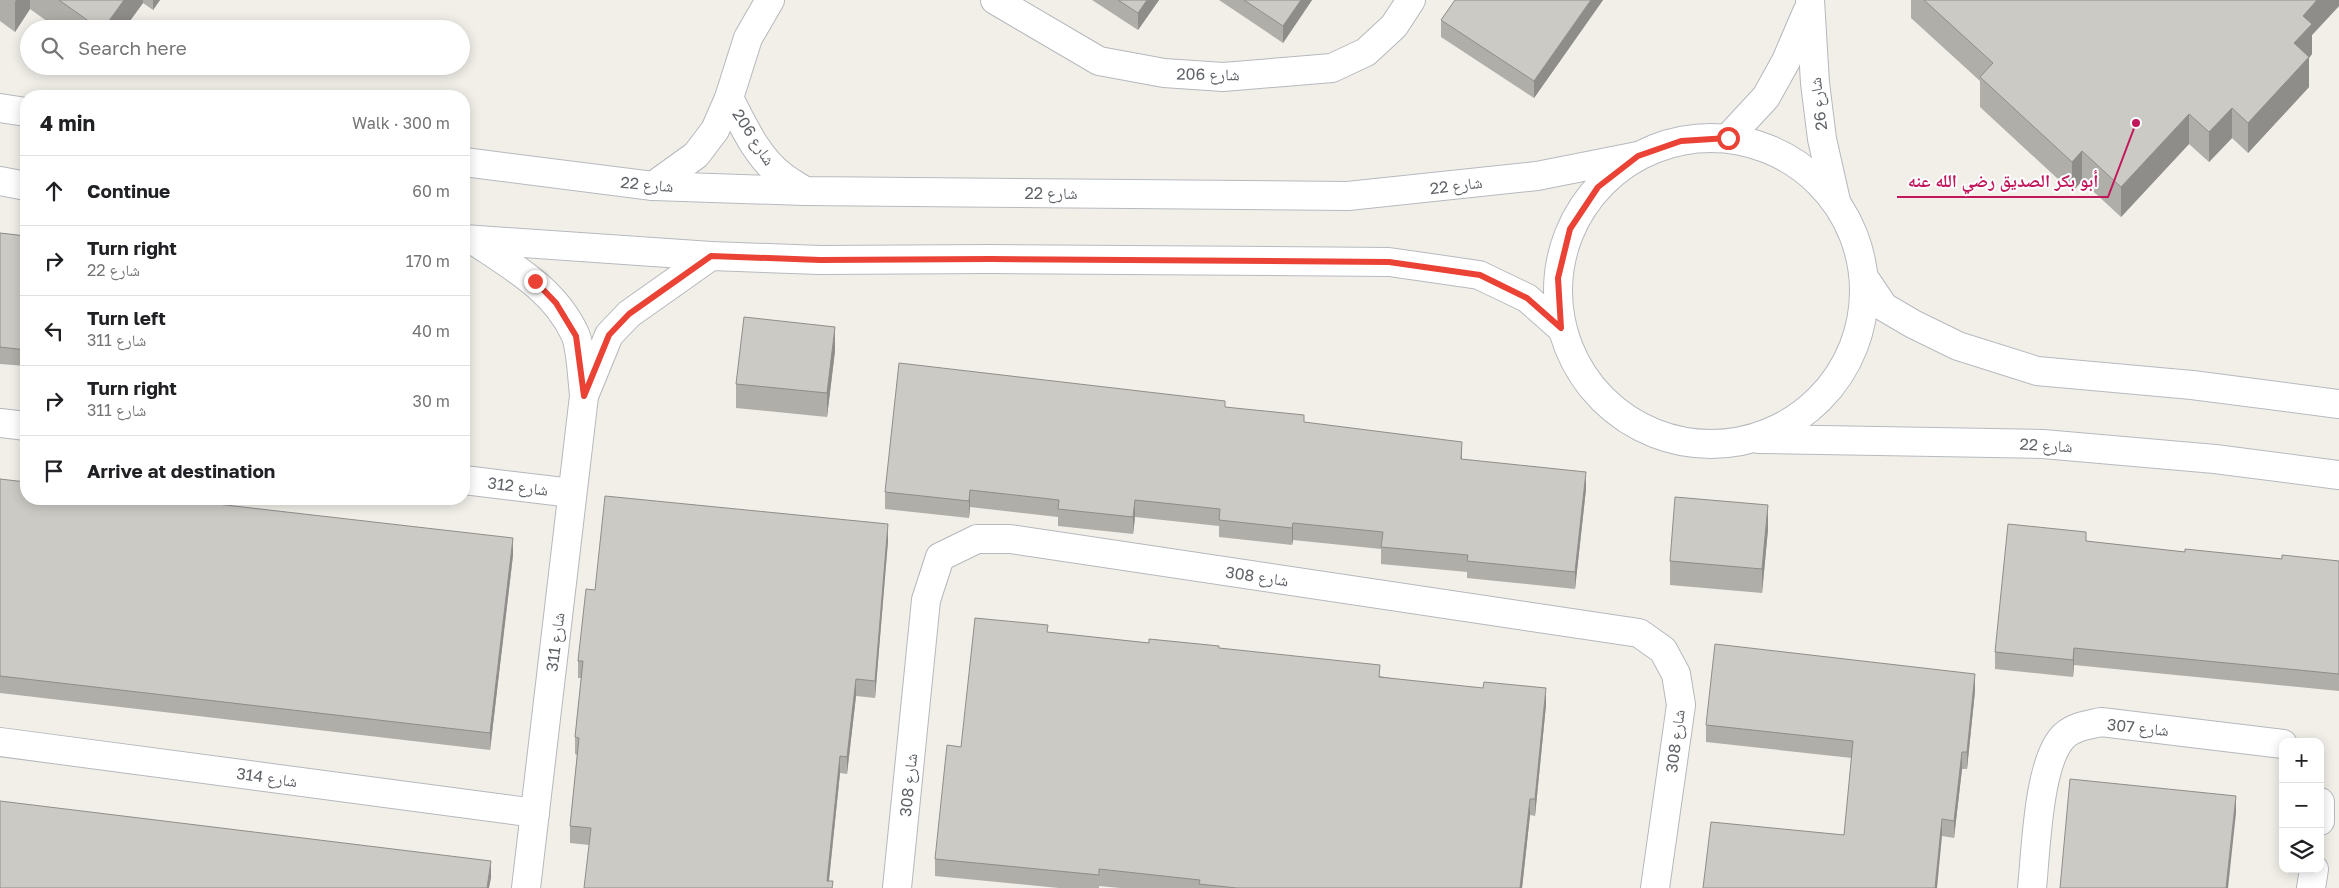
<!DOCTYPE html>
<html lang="en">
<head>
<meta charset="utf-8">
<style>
  body { margin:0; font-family:"Golos Text","Noto Naskh Arabic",sans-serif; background:#f6f6f6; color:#202124 }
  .controls { position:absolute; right:15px; bottom:15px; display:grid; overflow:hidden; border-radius:10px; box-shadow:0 2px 12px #0003 }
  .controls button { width:45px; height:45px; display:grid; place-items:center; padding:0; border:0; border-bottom:1px solid #e0e0e0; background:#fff; color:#202124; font:25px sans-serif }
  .stop { position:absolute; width:15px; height:15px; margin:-11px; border:4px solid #ea4335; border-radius:50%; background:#fff }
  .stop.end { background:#ea4335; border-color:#fff; box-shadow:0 1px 5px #0008 }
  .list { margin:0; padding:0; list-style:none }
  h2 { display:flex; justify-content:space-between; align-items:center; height:65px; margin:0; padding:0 20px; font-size:21px }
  h2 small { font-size:16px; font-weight:400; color:#757577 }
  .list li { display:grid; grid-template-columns:32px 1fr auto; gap:15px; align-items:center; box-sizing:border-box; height:70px; padding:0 20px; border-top:1px solid #e0e0e0 }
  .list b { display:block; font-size:19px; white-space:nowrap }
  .list p { margin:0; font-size:16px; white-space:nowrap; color:#757577 }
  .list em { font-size:16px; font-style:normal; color:#757577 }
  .icon { flex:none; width:28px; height:28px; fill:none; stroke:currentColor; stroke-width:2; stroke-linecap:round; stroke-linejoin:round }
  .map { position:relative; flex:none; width:2339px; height:888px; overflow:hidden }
  .search { position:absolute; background:#fff; box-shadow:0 2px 12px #0003; left:20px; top:20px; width:450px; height:55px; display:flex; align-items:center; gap:12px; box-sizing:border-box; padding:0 18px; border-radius:28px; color:#757577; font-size:19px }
  .panel { position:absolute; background:#fff; box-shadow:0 2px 12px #0003; left:20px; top:90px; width:450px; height:415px; border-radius:20px }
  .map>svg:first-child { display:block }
</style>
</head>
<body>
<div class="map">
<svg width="2339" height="888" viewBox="0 0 2339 888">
  <rect width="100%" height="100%" fill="#f1efe8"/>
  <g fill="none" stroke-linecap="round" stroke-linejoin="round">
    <defs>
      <g id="street">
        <path d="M995 0 1099 61 1164 73 1223 77 1332 68 1366 52 1394 26 1411 0"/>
        <path d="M1810 0 1815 83 1822 139 1836 201"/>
        <path d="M729 98C743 125 757 157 782 176 789 182 798 186 805 191"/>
        <path d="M1728 138 1766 97 1786 61 1807 12"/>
        <path d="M653 186 696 155 715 130 729 98 748 38 770 0"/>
        <path d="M473 240C513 267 554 289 575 334 581 347 582 379 584 395"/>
        <path d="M0 423 26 426"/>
        <path d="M464 480 572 493"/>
        <path d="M0 742 535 813"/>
        <path d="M2320 802V821"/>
        <path d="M526 888 584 396 609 335 629 314 711 256"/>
        <path d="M897 888 926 600 940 557 977 539H1010L1639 633 1663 650 1676 674 1681 705 1655 888"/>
        <path d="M2032 888C2036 851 2038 759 2065 735 2076 726 2088 725 2101 722L2283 744"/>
        <path d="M2311 888 2314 869"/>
      </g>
      <g id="secondary">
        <path d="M0 108 26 112"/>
        <circle cx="1711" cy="291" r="153"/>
        <path d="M464 162 653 186 805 191 1348 196 1537 176 1638 156"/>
        <path d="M0 181 26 186"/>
        <path d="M464 239 711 256 820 260 990 259 1389 262 1479 275 1527 298 1561 328"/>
        <path d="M1865 279 1884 307 1913 324 1958 346 2037 371 2192 385 2339 404"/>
        <path d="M1759 439 2043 444 2215 459 2339 475"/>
      </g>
    </defs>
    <use href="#street" stroke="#b5b8bc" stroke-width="30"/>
    <use href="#secondary" stroke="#b6babf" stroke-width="30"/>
    <use href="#street" stroke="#fff" stroke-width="28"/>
    <use href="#secondary" stroke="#fff" stroke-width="28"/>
  </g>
  <g fill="#afaea9">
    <path d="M0 0H160L153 10 143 3 124 29H58L30 9 15 32 0 21Z"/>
    <path d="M1092 0H1159L1138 30Z"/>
    <path d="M1219 0H1312L1283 43Z"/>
    <path d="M1455 0H1603L1534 98 1441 37V20Z"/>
    <path d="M1911 0H2339V6L2312 35V54L2309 58V87L2248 153 2232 138 2209 162 2189 144 2121 217 2082 181 2072 192 1980 107V81L1911 18Z"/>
    <path d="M0 233 26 236V366L0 364Z"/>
    <path d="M835 351 827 417 736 408V384Z"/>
    <path d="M1225 407 1304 422 1586 489 1575 589 1467 578V572L1381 564V549L1293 540 1292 545 1219 537V526L1135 517 1133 534 1058 526V517L970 507 969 518 885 509V492Z"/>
    <path d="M0 479 513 555 490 750 0 693Z"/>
    <path d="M1768 529 1762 593 1670 585V561Z"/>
    <path d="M888 541 875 698 856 696 847 774 840 773 829 881 833 888 589 845 570 843V826L577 755 575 754V737L581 678H578V661L595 590Z"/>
    <path d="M2086 541 2185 552 2282 559 2339 561V691L2074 665 2073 677 1995 669V652Z"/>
    <path d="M1048 633 1149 643 1219 648 1546 705 1535 816 1530 815 1522 888H1120L1099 886V888H1059L935 876V859L961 747Z"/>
    <path d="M1975 691 1967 769H1962L1954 838 1942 836 1844 835 1852 758 1706 742V725Z"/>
  </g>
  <g fill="#8f8d8a">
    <path d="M16 0H30V9L15 32V2Z"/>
    <path d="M124 0H143V3L124 29H103Z"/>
    <path d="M153 0H160L153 10Z"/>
    <path d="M1147 0H1159L1138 30V13Z"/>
    <path d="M1301 0H1312L1283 43V26Z"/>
    <path d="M1591 0H1603L1534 98V81Z"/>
    <path d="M2317 0H2339V6L2312 35V54L2309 58V87L2248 153V123L2294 43 2303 16Z"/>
    <path d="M2232 108V138L2209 162V132Z"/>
    <path d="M2189 114V144L2121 217V187Z"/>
    <path d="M2082 151V181L2072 192V162Z"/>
    <path d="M835 327V351L827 417V393Z"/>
    <path d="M1462 442V459L1461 476V459Z"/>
    <path d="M1586 472V489L1575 589V572Z"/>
    <path d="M970 490V507L969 518V501Z"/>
    <path d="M1135 500V517L1133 534V517Z"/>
    <path d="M1768 505V529L1762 593V569Z"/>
    <path d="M1293 523V540L1292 545V528Z"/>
    <path d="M888 524V541L875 698V681Z"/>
    <path d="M513 538V555L490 750V733Z"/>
    <path d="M2074 648V665L2073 677V660Z"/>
    <path d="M1975 674V691L1967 769V752Z"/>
    <path d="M856 679V696L847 774V757Z"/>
    <path d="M1546 688V705L1535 816V799Z"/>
    <path d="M1962 752V769L1954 838V821Z"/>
    <path d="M840 756V773L828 888 827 881Z"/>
    <path d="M2236 796V813L2228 888H2226Z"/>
    <path d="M1530 799V815L1522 888H1520Z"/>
    <path d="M1942 819V836L1937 888H1935Z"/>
    <path d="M491 861V878L489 888H487Z"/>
  </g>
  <g fill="#cccac5" stroke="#8f8d8a">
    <path d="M59 0H124L103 29H100Z"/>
    <path d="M1118 0H1147L1138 13Z"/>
    <path d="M1244 0H1301L1283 26Z"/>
    <path d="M1455 0H1591L1534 81 1441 20Z"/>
    <path d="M1924 0H2317L2303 16 2312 24 2294 43 2309 57 2248 123 2232 108 2209 132 2189 114 2121 187 2082 151 2072 162 1980 77 1993 63Z"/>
    <path d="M0 233 26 236V350L0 347Z"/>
    <path d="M744 317 835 327 827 393 736 384Z"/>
    <path d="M899 363 1225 401V407L1304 415V422L1462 442 1461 459 1586 472 1575 572 1467 561 1468 555 1381 547 1383 532 1293 523 1292 528 1219 520 1220 509 1135 500 1133 517 1058 509 1059 500 970 490 969 501 885 492Z"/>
    <path d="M0 479 26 482V499H173L513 538 490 733 0 676Z"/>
    <path d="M605 496 888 524 875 681 856 679 847 757 840 756 827 881H833L832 888H584L591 828 570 826 579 738 575 737 583 661H578L586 589 595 590Z"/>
    <path d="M1675 497 1768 505 1762 569 1670 561Z"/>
    <path d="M2008 524 2086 532V541L2185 552V549L2282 559V555L2339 561V674L2074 648 2073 660 1995 652Z"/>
    <path d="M975 618 1048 625 1047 632 1149 643V639L1219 646V648L1380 665 1379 677 1483 688 1484 682 1546 688 1535 799H1530L1520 888H1237L1199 884 1200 880 1099 869V875L935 859 947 745 961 747Z"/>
    <path d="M1715 644 1975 674 1967 752H1962L1954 821 1942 819 1935 888H1703L1711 822 1844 835 1853 741 1706 725Z"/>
    <path d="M2070 779 2236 796 2226 888H2060Z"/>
    <path d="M0 801 491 861 487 888H0Z"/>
  </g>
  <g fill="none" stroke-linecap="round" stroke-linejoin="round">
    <path stroke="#ea4335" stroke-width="6" d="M535 281 556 303 576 336 584 396 609 335 629 314 711 256 820 260 990 259 1389 262 1480 275 1527 298 1561 328 1558 278 1570 229 1598 187 1638 156 1681 141 1728 138"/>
  </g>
  <g text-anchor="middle" stroke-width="4" stroke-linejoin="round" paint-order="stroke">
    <g font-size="16" fill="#5f6368" stroke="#fff">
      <text transform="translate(1208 74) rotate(1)" y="6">شارع 206</text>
      <text transform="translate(1818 104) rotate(-97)" y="6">شارع 26</text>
      <text transform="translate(754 137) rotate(57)" y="6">شارع 206</text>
      <text transform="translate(647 184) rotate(5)" y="6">شارع 22</text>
      <text transform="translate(1456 185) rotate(-7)" y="6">شارع 22</text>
      <text x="1051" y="199">شارع 22</text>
      <text transform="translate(2046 445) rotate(3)" y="6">شارع 22</text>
      <text transform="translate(518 486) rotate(7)" y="6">شارع 312</text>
      <text transform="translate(1257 576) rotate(8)" y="6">شارع 308</text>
      <text transform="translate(555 642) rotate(-83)" y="6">شارع 311</text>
      <text transform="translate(2138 727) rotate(6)" y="6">شارع 307</text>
      <text transform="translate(1675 741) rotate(-83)" y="6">شارع 308</text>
      <text transform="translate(267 777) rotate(8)" y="6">شارع 314</text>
      <text transform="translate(908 785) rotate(-84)" y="6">شارع 308</text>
    </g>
  </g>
  <path fill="none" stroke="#c2185b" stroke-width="2" d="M2136 123L2108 197H1897"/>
  <circle fill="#c2185b" stroke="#fff" stroke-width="2" cx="2136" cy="123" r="5"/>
  <g font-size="18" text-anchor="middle" font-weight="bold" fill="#c2185b" stroke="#fff" stroke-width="4" stroke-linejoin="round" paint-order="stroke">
    <text x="2003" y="187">أبو بكر الصديق رضي الله عنه</text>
  </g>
</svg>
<div class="controls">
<button>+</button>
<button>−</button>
<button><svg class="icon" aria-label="layers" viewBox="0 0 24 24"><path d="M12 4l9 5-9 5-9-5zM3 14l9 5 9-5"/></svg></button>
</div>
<div class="stop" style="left:1728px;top:138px"></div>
<div class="stop end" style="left:535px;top:281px"></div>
<div class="search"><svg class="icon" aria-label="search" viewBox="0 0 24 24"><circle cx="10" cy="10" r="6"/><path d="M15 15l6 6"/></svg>Search here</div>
<section class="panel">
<h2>4 min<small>Walk · 300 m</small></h2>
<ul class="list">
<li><svg class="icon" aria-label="ahead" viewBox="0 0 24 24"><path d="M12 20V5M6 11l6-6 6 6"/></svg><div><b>Continue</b></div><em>60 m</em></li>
<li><svg class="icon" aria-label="right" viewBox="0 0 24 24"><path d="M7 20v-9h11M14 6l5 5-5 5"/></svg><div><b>Turn right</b><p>شارع 22</p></div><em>170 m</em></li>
<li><svg class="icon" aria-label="left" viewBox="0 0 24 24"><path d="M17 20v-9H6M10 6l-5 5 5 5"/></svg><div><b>Turn left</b><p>شارع 311</p></div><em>40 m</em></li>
<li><svg class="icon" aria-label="right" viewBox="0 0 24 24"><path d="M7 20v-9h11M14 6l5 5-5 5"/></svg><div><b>Turn right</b><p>شارع 311</p></div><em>30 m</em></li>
<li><svg class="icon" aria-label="arrive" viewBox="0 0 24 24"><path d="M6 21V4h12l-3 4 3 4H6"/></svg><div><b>Arrive at destination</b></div></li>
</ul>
</section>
</div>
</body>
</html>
